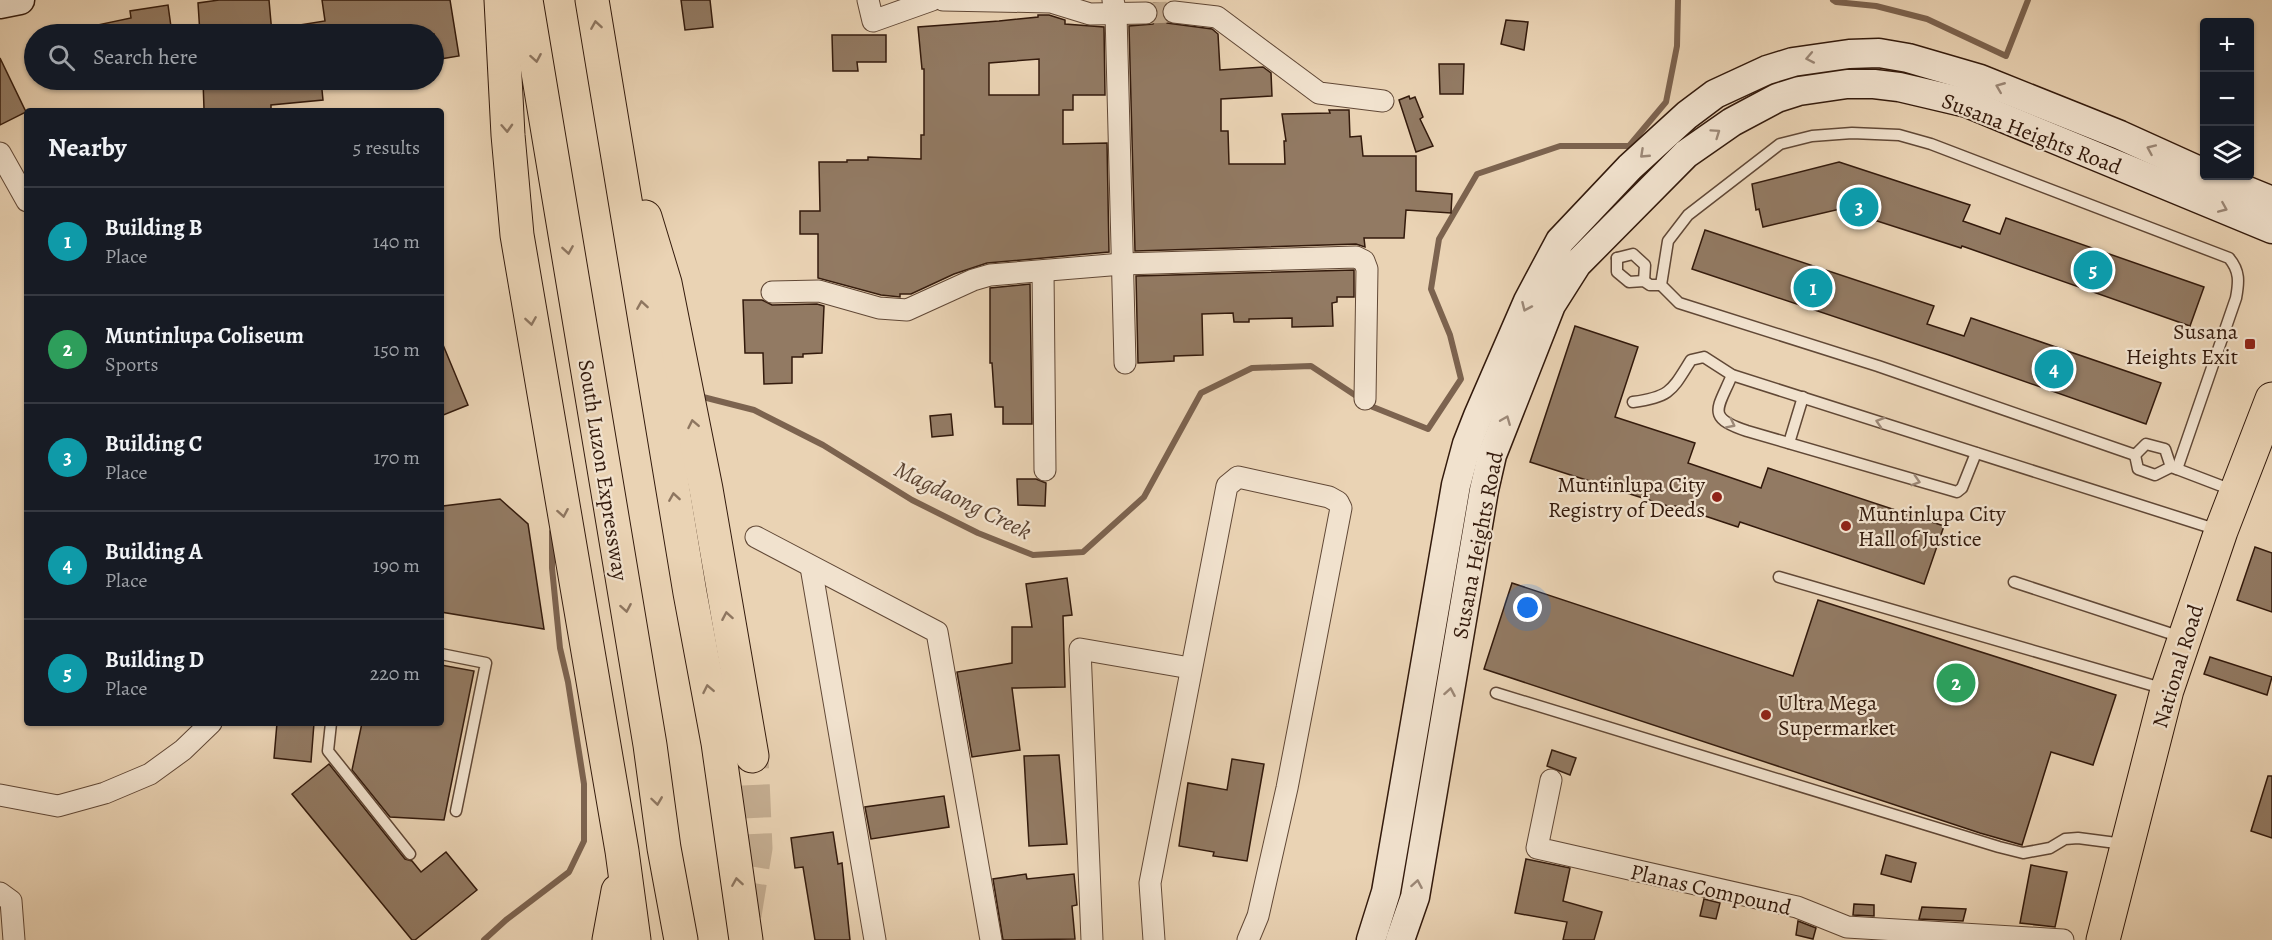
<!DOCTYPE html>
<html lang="en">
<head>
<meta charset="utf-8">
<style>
  body { margin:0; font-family:Alegreya,serif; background:#242831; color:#f1f3f6 }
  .controls { position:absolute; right:18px; top:18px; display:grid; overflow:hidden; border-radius:6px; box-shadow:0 2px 4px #0004 }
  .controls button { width:54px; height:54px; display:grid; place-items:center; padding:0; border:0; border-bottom:2px solid #363941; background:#171b24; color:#f1f3f6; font:30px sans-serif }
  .you { position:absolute; left:1528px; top:608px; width:21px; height:21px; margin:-15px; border:4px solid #fff; border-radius:50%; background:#1a73e8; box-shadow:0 0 0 9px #1a73e833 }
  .badge { display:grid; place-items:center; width:39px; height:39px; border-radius:50%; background:#2563eb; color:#fff; font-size:20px; font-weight:700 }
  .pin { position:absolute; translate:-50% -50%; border:3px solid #fff; box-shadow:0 2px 6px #0006 }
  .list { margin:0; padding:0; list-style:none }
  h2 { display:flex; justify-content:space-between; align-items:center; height:78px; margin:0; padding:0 24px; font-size:26px }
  h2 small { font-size:20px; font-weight:400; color:#9ea1a6 }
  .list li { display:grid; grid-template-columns:39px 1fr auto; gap:18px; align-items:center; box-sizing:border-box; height:108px; padding:0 24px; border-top:2px solid #363941 }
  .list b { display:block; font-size:22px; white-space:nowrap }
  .list p { margin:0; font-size:20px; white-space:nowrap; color:#9ea1a6 }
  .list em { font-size:20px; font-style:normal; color:#9ea1a6 }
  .icon { flex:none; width:33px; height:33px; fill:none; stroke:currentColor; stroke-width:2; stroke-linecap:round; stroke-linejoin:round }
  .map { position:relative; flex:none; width:2272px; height:940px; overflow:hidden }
  .search { position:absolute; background:#171b24; box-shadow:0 2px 4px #0004; left:24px; top:24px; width:420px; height:66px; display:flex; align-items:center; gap:15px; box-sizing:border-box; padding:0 21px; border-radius:33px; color:#9ea1a6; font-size:22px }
  .panel { position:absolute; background:#171b24; box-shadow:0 2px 4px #0004; left:24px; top:108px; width:420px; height:618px; border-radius:6px }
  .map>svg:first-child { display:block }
</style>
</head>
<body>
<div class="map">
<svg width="2272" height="940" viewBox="0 0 2272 940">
  <rect width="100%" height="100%" fill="#ead3b4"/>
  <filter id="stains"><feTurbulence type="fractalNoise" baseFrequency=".00333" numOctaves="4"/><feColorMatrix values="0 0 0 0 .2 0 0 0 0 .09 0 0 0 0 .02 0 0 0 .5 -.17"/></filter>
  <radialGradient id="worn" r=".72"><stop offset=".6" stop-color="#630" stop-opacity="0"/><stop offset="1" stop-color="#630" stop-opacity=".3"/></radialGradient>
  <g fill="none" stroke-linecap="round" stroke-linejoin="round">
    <g stroke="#7c634f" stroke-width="6">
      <path d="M1833 0 1836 2 1876 6 1927 19 2006 56 2028 0"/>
      <path d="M699 396 754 410 823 445 912 500 978 533 1033 555 1083 552 1144 497 1201 393 1252 368 1311 366 1373 407 1428 429 1461 379 1450 335 1431 289 1439 239 1477 174 1560 146H1629L1666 102 1677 46 1678 0"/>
      <path d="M484 940 506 920 569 872 584 841V784L568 682 560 648 552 568V532"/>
    </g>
  </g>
  <g fill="#927a63" stroke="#331a0c" stroke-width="1.5" fill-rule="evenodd">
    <path d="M219 0H269L272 34H200L198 3Z"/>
    <path d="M322 0H450L459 56 434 60V34H294V26L325 21Z"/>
    <path d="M681 0H710L713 27 685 30Z"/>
    <path d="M1154 3H1165L1161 11 1163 18 1167 23 1212 29 1218 34 1220 70 1263 67 1271 73 1272 96 1221 99V131H1228L1229 164H1285L1284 141H1286L1282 114 1330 113 1329 110H1349L1350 137 1361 136 1363 156H1416V191L1452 194 1451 213 1406 210 1404 238H1364L1365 247 1356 244 1135 251 1129 26 1153 24 1159 13Z"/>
    <path d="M168 5 172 34H89L88 27 131 18 130 11Z"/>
    <path d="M1038 15H1049L1065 20V24L1104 27 1105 95H1073V110H1063V144L1107 143 1109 252 987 263 954 274 911 294H900V297L881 295 818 278V234H800V211H820L819 162H847V160H868V157L921 159V135H924V69H922L918 27 999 21 1038 17ZM1039 59V95H989V63Z"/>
    <path d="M1506 20 1528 22 1524 50 1501 44Z"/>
    <path d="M832 35H886V62H857L858 71H833Z"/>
    <path d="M0 58 26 112 0 125Z"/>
    <path d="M1439 64H1464L1463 94H1440Z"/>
    <path d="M203 80H321L323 100 271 105V110L204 109Z"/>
    <path d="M1409 96 1410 99 1415 97 1423 117 1420 119 1433 146 1416 152 1399 100Z"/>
    <path d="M1839 162 1970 205 1963 221 2000 234 2006 218 2204 287 2190 326 1962 246 1961 248 1840 209 1763 227 1759 209 1756 210 1752 184Z"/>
    <path d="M1705 230 1934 306 1927 324 1964 336 1971 318 2161 383 2146 424 1949 355 1692 269Z"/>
    <path d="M1354 270V297H1337V302L1332 303 1333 326 1292 327V318L1249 319V322H1234L1233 313 1202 314 1203 355 1174 356V361L1138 363 1136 276Z"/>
    <path d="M1030 284 1032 424H1003V407H995L992 363H990V288Z"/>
    <path d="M743 300H762L772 305 817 304 824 306 822 353 803 354V357H792V383L764 384 763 353H745Z"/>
    <path d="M1575 326 1638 347 1615 417 1695 443 1688 463 1761 488 1768 468 1944 526 1924 584 1740 522 1738 527 1675 506 1674 508 1530 462Z"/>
    <path d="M441 340 468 405 441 416Z"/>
    <path d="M951 414 953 435 932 437 930 416Z"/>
    <path d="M1017 479H1036L1046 483 1045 506 1018 505Z"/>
    <path d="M500 499 528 524 544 629 441 612V519L443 506Z"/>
    <path d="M2255 547 2272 553V612L2237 600Z"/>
    <path d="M1067 578 1072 615 1063 616 1065 687 1012 688 1020 750 972 757 957 672 1012 663V627H1032L1026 584Z"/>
    <path d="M1512 583 1793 676 1818 600 2116 695 2093 765 2051 752 2022 845 1980 833 1484 669Z"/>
    <path d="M2210 657 2272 677 2267 695 2204 674Z"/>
    <path d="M441 665 474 671 444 820 390 817 352 770 362 723H441Z"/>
    <path d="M277 723H314L311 762 274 758Z"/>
    <path d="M1552 750 1576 758 1570 775 1547 766Z"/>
    <path d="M1059 755 1067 844 1029 846 1024 756Z"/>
    <path d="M1232 759 1264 764 1247 861 1213 856 1214 852 1179 846 1188 783 1227 790Z"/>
    <path d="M329 764 405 859 412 861 421 872 446 852 477 890 415 940H412L292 794Z"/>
    <path d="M2268 776H2272V838L2251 831Z"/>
    <path d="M944 796 949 827 871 839 865 807Z"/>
    <path d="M833 832 838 864 842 863 850 940H815L803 867 795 868 791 838Z"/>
    <path d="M1886 855 1916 863 1911 882 1881 874Z"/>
    <path d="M1526 859 1570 868 1563 901 1602 912 1594 940H1563L1567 922 1515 913Z"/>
    <path d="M2031 865 2067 872 2055 927 2020 923Z"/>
    <path d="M1026 874 1027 879 1074 874 1077 905 1072 906 1075 939 1003 940 993 879Z"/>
    <path d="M1704 899 1720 903 1716 919 1700 916Z"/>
    <path d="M1854 904 1874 905V916L1853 915Z"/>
    <path d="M1922 907 1966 909 1963 921 1919 919Z"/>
    <path d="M1798 921 1816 928 1813 939 1796 935Z"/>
  </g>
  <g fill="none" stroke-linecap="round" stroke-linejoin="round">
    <path stroke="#c5ae92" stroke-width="21" stroke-dasharray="21 10" stroke-linecap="butt" d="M1146 13 1174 12"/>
    <path stroke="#c5ae92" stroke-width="33" stroke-dasharray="33 16" stroke-linecap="butt" d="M745 915 756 848 752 756"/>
    <defs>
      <g id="lane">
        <path d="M1617 258V272L1629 282 1644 281 1650 285H1661"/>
        <path d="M1617 258 1633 254 1645 265 1644 281"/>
        <path d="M1732 375C1718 409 1705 417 1747 431L1957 492 1962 488 1976 453"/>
        <path d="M1633 402C1671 397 1672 390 1691 360L1704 357 1732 375 2218 530"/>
        <path d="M1789 443 1803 397"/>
        <path d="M2135 455 1878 366 1679 303 1661 285 1668 241 1688 215 1780 144 1812 136 1852 133 1899 135 1931 144 2229 258C2240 271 2239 282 2236 298L2177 469"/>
        <path d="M2135 455 2138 469 2155 475 2171 467 2177 469 2232 490"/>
        <path d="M2135 455 2146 444 2165 449 2171 467"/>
        <path d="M1779 577 2165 689"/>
        <path d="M2014 582 2181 637"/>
        <path d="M441 654 486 663 456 811"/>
        <path d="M1496 693 1999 847 2023 853 2050 848 2065 839 2078 838 2124 844"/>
        <path d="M331 723 328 751 410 854"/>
      </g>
      <g id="street">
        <path d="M868 0 873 21 932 0"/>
        <path d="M943 0 1051 2 1090 14 1146 13"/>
        <path d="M1113 0 1116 14 1125 363"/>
        <path d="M1174 12 1217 17 1319 93 1383 101"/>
        <path d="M0 153 27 201"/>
        <path d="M1043 271 1045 470"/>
        <path d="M772 292 819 291 879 308 907 310 973 280 990 275 1122 264 1356 257 1364 261 1367 269 1365 399"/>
        <path d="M756 537 937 632 991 940"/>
        <path d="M811 567 875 940"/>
        <path d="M1551 780 1537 848 1797 907 1847 927 2063 940"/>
        <path d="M0 795 58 806 105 793 150 774 183 750 211 723"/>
        <path d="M0 893 11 901 14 940"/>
        <path d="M1092 940 1080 649 1190 668"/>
        <path d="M1154 940 1150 883 1227 486 1238 477 1329 497 1338 502 1341 508 1287 788 1258 916 1248 940"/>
      </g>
      <g id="secondary">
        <path d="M0 4 20 0"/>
        <path d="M2211 176 2272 201"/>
        <path d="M1371 940 1386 892 1456 485 1467 444 1478 416 1528 301 1560 241 1630 167 1687 115 1715 94 1767 70 1793 62 1849 54 1879 53 1908 58 1980 79 2120 135 2204 173"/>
        <path d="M1400 940 1415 897 1484 490 1492 455 1551 305 1577 264 1686 154 1732 122 1777 98 1799 91 1847 84H1874L1899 87 1967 103 2272 229"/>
      </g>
      <g id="highway">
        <path d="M501 0 508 135 517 235 622 851 634 940"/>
        <path d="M526 0 650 745 664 848 681 940"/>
        <path d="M592 0 690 593 718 743 746 940"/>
        <path d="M645 217 665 283 706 489 752 756"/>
        <path d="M609 940 618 891"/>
        <path d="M2103 940 2167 690 2221 531 2272 399"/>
      </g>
    </defs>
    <use href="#lane" stroke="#614836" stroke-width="13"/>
    <use href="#street" stroke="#614836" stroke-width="23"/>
    <use href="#secondary" stroke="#331a0c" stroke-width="31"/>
    <use href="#highway" stroke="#331a0c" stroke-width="35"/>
    <use href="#lane" stroke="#f1e2ce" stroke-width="10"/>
    <use href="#street" stroke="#f1e2ce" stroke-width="21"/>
    <use href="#secondary" stroke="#f1e2ce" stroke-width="28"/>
    <use href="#highway" stroke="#ead3b4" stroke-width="33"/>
  </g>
  <defs><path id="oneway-chevron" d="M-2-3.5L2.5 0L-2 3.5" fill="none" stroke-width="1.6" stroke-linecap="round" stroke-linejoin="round" transform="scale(1.5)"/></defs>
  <g stroke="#8e7660">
    <use href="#oneway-chevron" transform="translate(596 25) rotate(-99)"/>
    <use href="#oneway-chevron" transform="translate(536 58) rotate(80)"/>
    <use href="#oneway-chevron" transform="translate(507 128) rotate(87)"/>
    <use href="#oneway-chevron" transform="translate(568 250) rotate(81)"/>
    <use href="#oneway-chevron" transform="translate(642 305) rotate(-99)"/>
    <use href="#oneway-chevron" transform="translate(531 321) rotate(81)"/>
    <use href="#oneway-chevron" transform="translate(693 424) rotate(-101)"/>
    <use href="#oneway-chevron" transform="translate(674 497) rotate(-99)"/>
    <use href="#oneway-chevron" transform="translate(563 513) rotate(80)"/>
    <use href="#oneway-chevron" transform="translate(626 608) rotate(80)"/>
    <use href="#oneway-chevron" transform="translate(727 616) rotate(-100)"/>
    <use href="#oneway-chevron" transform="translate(708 689) rotate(-101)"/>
    <use href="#oneway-chevron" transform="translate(657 801) rotate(82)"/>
    <use href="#oneway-chevron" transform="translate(737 882) rotate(-99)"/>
  </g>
  <g stroke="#9c8877">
    <use href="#oneway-chevron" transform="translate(1810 58) rotate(169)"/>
    <use href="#oneway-chevron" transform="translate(2000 87) rotate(-158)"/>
    <use href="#oneway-chevron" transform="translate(1716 133) rotate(-35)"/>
    <use href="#oneway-chevron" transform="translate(2151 149) rotate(-156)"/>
    <use href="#oneway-chevron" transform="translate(1644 154) rotate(137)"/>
    <use href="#oneway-chevron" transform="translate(2223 208) rotate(23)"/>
    <use href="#oneway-chevron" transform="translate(1526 307) rotate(114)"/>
    <use href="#oneway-chevron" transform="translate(1506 420) rotate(-68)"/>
    <use href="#oneway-chevron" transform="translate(1880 422) rotate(-162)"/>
    <use href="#oneway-chevron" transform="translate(1731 424) rotate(27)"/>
    <use href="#oneway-chevron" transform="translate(1916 481) rotate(17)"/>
    <use href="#oneway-chevron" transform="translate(1450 692) rotate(-80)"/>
    <use href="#oneway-chevron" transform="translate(1417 884) rotate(-80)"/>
  </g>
  <g fill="#8f2418" stroke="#f1e2ce" stroke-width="2">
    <rect x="2244" y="338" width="12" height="12" rx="3"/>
    <circle cx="1717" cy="497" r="6"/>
    <circle cx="1846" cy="526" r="6"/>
    <circle cx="1766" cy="715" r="6"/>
  </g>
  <g text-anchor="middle" stroke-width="4.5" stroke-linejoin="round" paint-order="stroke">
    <g font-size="22" fill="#331a0c" stroke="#f1e2ce">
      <text transform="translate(2032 133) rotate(21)" y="8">Susana Heights Road</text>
      <text transform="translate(604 470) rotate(81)" y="8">South Luzon Expressway</text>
      <text transform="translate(1477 545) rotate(-79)" y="8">Susana Heights Road</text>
      <text transform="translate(2177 666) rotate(-73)" y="8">National Road</text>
      <text transform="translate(1711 889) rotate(13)" y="8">Planas Compound</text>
    </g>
    <g font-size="22" fill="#331a0c" stroke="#f1e2ce" text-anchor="end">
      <text x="2238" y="339">Susana<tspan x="2238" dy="25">Heights Exit</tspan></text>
      <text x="1705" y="492">Muntinlupa City<tspan x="1705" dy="25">Registry of Deeds</tspan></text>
      <text x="1858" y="521" text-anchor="start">Muntinlupa City<tspan x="1858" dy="25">Hall of Justice</tspan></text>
      <text x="1778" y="710" text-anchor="start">Ultra Mega<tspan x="1778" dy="25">Supermarket</tspan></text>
    </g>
    <g font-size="24" font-style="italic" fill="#5d4533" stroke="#f1e2ce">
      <text transform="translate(963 500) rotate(26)" y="8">Magdaong Creek</text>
    </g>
  </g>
  <rect width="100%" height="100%" filter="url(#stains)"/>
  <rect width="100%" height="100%" fill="url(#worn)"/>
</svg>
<div class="controls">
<button>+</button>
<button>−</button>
<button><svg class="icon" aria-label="layers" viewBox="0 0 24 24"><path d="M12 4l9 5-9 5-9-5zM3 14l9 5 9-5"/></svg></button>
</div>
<div class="you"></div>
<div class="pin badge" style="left:1813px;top:288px;background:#0f9aa8">1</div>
<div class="pin badge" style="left:1956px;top:683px;background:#2e9e5b">2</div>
<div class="pin badge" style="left:1859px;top:207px;background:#0f9aa8">3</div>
<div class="pin badge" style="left:2054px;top:369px;background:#0f9aa8">4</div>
<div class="pin badge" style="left:2093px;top:270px;background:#0f9aa8">5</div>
<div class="search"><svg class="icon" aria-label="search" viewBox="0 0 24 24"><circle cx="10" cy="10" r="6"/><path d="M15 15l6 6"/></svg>Search here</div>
<section class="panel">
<h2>Nearby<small>5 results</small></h2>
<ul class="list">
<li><span class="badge" style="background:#0f9aa8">1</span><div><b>Building B</b><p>Place</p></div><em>140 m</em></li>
<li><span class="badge" style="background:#2e9e5b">2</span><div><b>Muntinlupa Coliseum</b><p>Sports</p></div><em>150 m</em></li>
<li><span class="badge" style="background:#0f9aa8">3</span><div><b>Building C</b><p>Place</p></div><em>170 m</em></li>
<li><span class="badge" style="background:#0f9aa8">4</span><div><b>Building A</b><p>Place</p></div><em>190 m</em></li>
<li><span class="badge" style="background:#0f9aa8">5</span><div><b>Building D</b><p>Place</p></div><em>220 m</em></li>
</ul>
</section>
</div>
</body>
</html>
